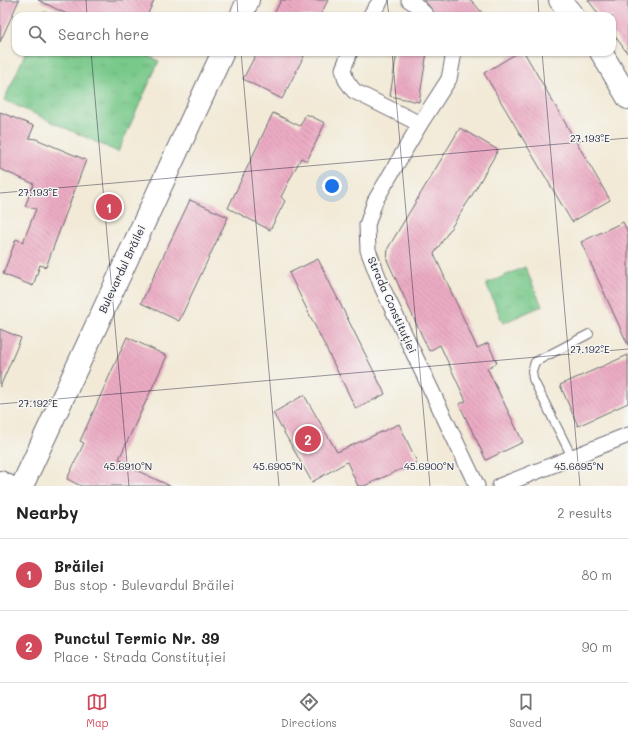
<!DOCTYPE html>
<html lang="en">
<head>
<meta charset="utf-8">
<style>
  body { margin:0; font-family:Mali,sans-serif; background:#f2f2f2; color:#222 }
  .you { position:absolute; left:332px; top:186px; width:14px; height:14px; margin:-10px; border:3px solid #fff; border-radius:50%; background:#1a73e8; box-shadow:0 0 0 6px #1a73e833 }
  .badge { display:grid; place-items:center; width:26px; height:26px; border-radius:50%; background:#d1495b; color:#fff; font-size:13px; font-weight:700 }
  .pin { position:absolute; translate:-50% -50%; border:2px solid #fff; box-shadow:0 1px 4px #0006 }
  .list { margin:0; padding:0; list-style:none }
  h2 { display:flex; justify-content:space-between; align-items:center; height:52px; margin:0; padding:0 16px; font-size:17px }
  h2 small { font-size:13px; font-weight:400; color:#767676 }
  .list li { display:grid; grid-template-columns:26px 1fr auto; gap:12px; align-items:center; box-sizing:border-box; height:72px; padding:0 16px; border-top:1px solid #e0e0e0 }
  .list b { display:block; font-size:15px; white-space:nowrap }
  .list p { margin:0; font-size:13px; white-space:nowrap; color:#767676 }
  .list em { font-size:13px; font-style:normal; color:#767676 }
  .icon { flex:none; width:22px; height:22px; fill:none; stroke:currentColor; stroke-width:2; stroke-linecap:round; stroke-linejoin:round }
  .map { position:relative; flex:none; width:628px; height:486px; overflow:hidden }
  .search { position:absolute; background:#fff; box-shadow:0 1px 3px #0004; left:12px; right:12px; top:12px; height:44px; display:flex; align-items:center; gap:10px; box-sizing:border-box; padding:0 14px; border-radius:12px; color:#767676; font-size:15px }
  .sheet { height:196px; background:#fff }
  nav { display:flex; justify-content:space-around; align-items:center; box-sizing:border-box; height:56px; border-top:1px solid #e0e0e0; background:#fff; font-size:11px; color:#767676 }
  nav a { display:grid; justify-items:center; gap:2px }
  nav .on { color:#d1495b }
  .map>svg:first-child { display:block }
</style>
</head>
<body>
<div class="map">
<svg width="628" height="486" viewBox="0 0 628 486">
  <defs>
    <pattern id="park-tufts" width="24" height="20" patternUnits="userSpaceOnUse"><rect width="24" height="20" fill="#79c98b"/><path d="M3 7l-1-3M5 7V3M7 7l1-3M15 17l-1-3M17 17v-4M19 17l1-3" fill="none" stroke="#68ac79"/></pattern>
    <pattern id="building-back-hatch" width="6" height="6" patternUnits="userSpaceOnUse"><rect width="6" height="6" fill="#ebabc3"/><path d="M-1 5l2 2M0 0l6 6M5-1l2 2" fill="none" stroke="#c993a8"/></pattern>
  </defs>
  <rect width="100%" height="100%" fill="#f6f6f2"/>
  <filter id="ink" filterUnits="userSpaceOnUse"><feTurbulence type="fractalNoise" baseFrequency=".025" numOctaves="2"/><feDisplacementMap in="SourceGraphic" scale="8" xChannelSelector="R" yChannelSelector="G"/><feConvolveMatrix kernelMatrix="1 2 1 2 8 2 1 2 1" color-interpolation-filters="sRGB"/></filter>
  <filter id="wash" filterUnits="userSpaceOnUse"><feTurbulence type="fractalNoise" baseFrequency=".012" numOctaves="4" result="noise"/><feDisplacementMap in="SourceGraphic" scale="16" xChannelSelector="R" yChannelSelector="G"/><feGaussianBlur stdDeviation="0.9" result="paint"/><feColorMatrix in="noise" values="0 0 0 0 0 0 0 0 0 0 0 0 0 0 0 0 0 1.4 0 .05"/><feComposite in="paint" operator="in"/></filter>
  <g filter="url(#wash)">
    <rect width="100%" height="100%" fill="#f2ead7"/>
    <g fill="url(#park-tufts)" stroke="#4e7663">
      <path d="M45 9 60 16H42Z"/>
      <path d="M26 52H138L159 61 118 152 4 100Z"/>
      <path d="M525 267 542 306 503 323 486 284Z"/>
    </g>
    <g id="blocks">
      <g fill="url(#building-back-hatch)">
        <path d="M0 0H19L0 42Z"/>
        <path d="M38 0H154L147 16H71Z"/>
        <path d="M281 0H328L320 16H273Z"/>
        <path d="M424 0H471L485 16H437Z"/>
        <path d="M588 0H628V54L612 32V16H600Z"/>
        <path d="M257 52H306L282 99 243 79Z"/>
        <path d="M397 52H427L419 102 390 96Z"/>
        <path d="M519 52H524L610 200 572 222 484 73Z"/>
        <path d="M0 112 34 126 29 138 36 139 86 160 46 267 40 265 33 286 3 274 16 239 23 242 36 209 25 206 34 184 0 169Z"/>
        <path d="M273 113 300 126 306 114 325 123 307 161 301 158 290 179 281 197 285 201 270 230 228 208Z"/>
        <path d="M460 128 498 150 471 197 434 254 477 348 488 343 497 363 487 368 523 442 486 460 459 404 466 401 440 345 429 351 387 260 388 248Z"/>
        <path d="M190 200 228 217 179 321 141 303Z"/>
        <path d="M623 222 628 233V345L581 242Z"/>
        <path d="M318 259 385 394 356 409 289 273Z"/>
        <path d="M0 329 21 338 0 387Z"/>
        <path d="M127 337 167 356 119 459 123 460 121 463 170 486H81L67 479 84 443 80 441Z"/>
        <path d="M628 355V403L578 426 560 385Z"/>
        <path d="M304 395 337 452 399 424 417 462 364 486H358L347 462 312 482 273 413Z"/>
      </g>
    </g>
  </g>
  <g filter="url(#ink)">
    <use href="#blocks" fill-opacity="0" stroke="#6b6872" stroke-width="1"/>
    <g fill="none" stroke-linecap="round" stroke-linejoin="round">
      <defs>
        <path id="lane" d="M572 457 533 379 532 371 535 362 589 334"/>
        <g id="street">
          <path d="M409 0 415 4 427 16"/>
          <path d="M370 16 381 0"/>
          <path d="M350 52 343 69 346 80 354 91 420 124"/>
          <path d="M452 52 453 58 449 79 420 124 375 201 367 225 368 250 382 287 477 486"/>
          <path d="M500 486 628 435"/>
        </g>
        <path id="secondary" d="M0 482 8 486"/>
        <g id="primary">
          <path d="M560 0 573 16"/>
          <path d="M241 16 248 0"/>
          <path d="M601 52 628 98"/>
          <path d="M22 486 223 52"/>
        </g>
      </defs>
      <use href="#lane" stroke="#6b6872" stroke-width="10"/>
      <use href="#street" stroke="#6b6872" stroke-width="17"/>
      <use href="#secondary" stroke="#6b6872" stroke-width="24"/>
      <use href="#primary" stroke="#6b6872" stroke-width="24"/>
      <use href="#lane" stroke="#fff" stroke-width="8"/>
      <use href="#street" stroke="#fff" stroke-width="15"/>
      <use href="#secondary" stroke="#fff" stroke-width="22"/>
      <use href="#primary" stroke="#fff" stroke-width="22"/>
    </g>
  </g>
  <path fill="none" stroke="#22223b" stroke-width="1" stroke-opacity="0.45" d="M86 0 87 16M237 0 238 16M387 0 389 16M538 0 539 16M91 52 129 486M241 52 279 486M392 52 430 486M542 52 580 486M0 193 628 138M0 404 628 349"/>
  <g text-anchor="middle" stroke-width="3" stroke-linejoin="round" paint-order="stroke">
    <g font-size="11" fill="#22223b" stroke="#f6f6f2">
      <text transform="translate(122 269) rotate(-65)" y="4">Bulevardul Brăilei</text>
      <text transform="translate(392 305) rotate(66)" y="4">Strada Constituției</text>
    </g>
  </g>
  <g font-size="10" text-anchor="middle" fill="#22223b" stroke="#f6f6f2" stroke-width="3" stroke-linejoin="round" paint-order="stroke">
    <text x="590" y="142">27.193°E</text>
    <text x="38" y="196">27.193°E</text>
    <text x="590" y="353">27.192°E</text>
    <text x="38" y="407">27.192°E</text>
    <text x="128" y="470">45.6910°N</text>
    <text x="278" y="470">45.6905°N</text>
    <text x="429" y="470">45.6900°N</text>
    <text x="579" y="470">45.6895°N</text>
  </g>
</svg>
<div class="you"></div>
<div class="pin badge" style="left:109px;top:207px">1</div>
<div class="pin badge" style="left:308px;top:439px">2</div>
<div class="search"><svg class="icon" aria-label="search" viewBox="0 0 24 24"><circle cx="10" cy="10" r="6"/><path d="M15 15l6 6"/></svg>Search here</div>
</div>
<section class="sheet">
<h2>Nearby<small>2 results</small></h2>
<ul class="list">
<li><span class="badge">1</span><div><b>Brăilei</b><p>Bus stop · Bulevardul Brăilei</p></div><em>80 m</em></li>
<li><span class="badge">2</span><div><b>Punctul Termic Nr. 39</b><p>Place · Strada Constituției</p></div><em>90 m</em></li>
</ul>
</section>
<nav>
<a class="on"><svg class="icon" aria-label="map" viewBox="0 0 24 24"><path d="M3 6l6-2 6 2 6-2v14l-6 2-6-2-6 2zM9 4v14M15 6v14"/></svg>Map</a>
<a><svg class="icon" aria-label="directions" viewBox="0 0 24 24"><path d="M12 3l9 9-9 9-9-9zM9 14v-3h6M13 9l2 2-2 2"/></svg>Directions</a>
<a><svg class="icon" aria-label="saved" viewBox="0 0 24 24"><path d="M7 4h10v16l-5-4-5 4z"/></svg>Saved</a>
</nav>
</body>
</html>
